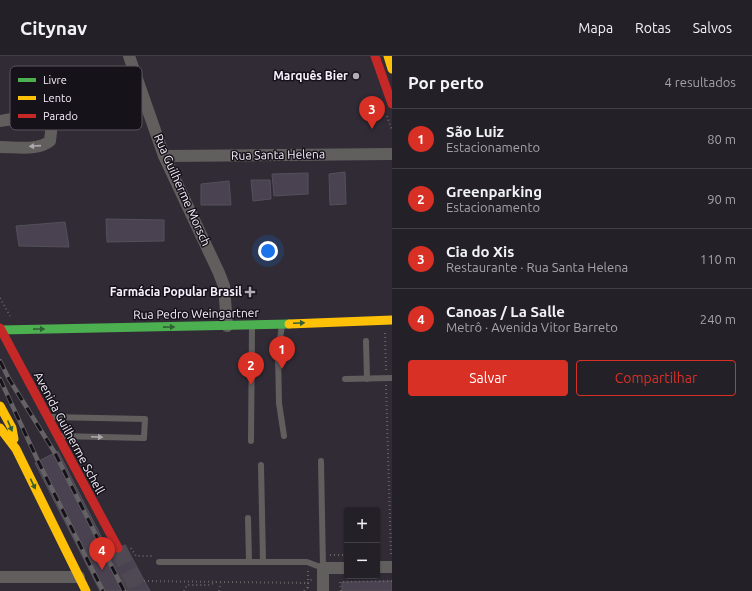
<!DOCTYPE html>
<html lang="pt">
<head>
<meta charset="utf-8">
<style>
  body { margin:0; font-family:Ubuntu,sans-serif; background:#302d34; color:#f1f3f6 }
  .controls { position:absolute; right:12px; bottom:12px; display:grid; overflow:hidden; border-radius:4px; box-shadow:0 1px 3px #0004 }
  .controls button { width:36px; height:36px; display:grid; place-items:center; padding:0; border:0; border-bottom:1px solid #413e45; background:#242028; color:#f1f3f6; font:20px sans-serif }
  .you { position:absolute; left:268px; top:195px; width:14px; height:14px; margin:-10px; border:3px solid #fff; border-radius:50%; background:#1a73e8; box-shadow:0 0 0 6px #1a73e833 }
  .badge { display:grid; place-items:center; width:26px; height:26px; border-radius:50%; background:#d93025; color:#fff; font-size:13px; font-weight:700 }
  .pin { position:absolute; translate:-50% -33px; filter:drop-shadow(0 1px 2px #0008) }
  .pin::after { content:''; position:absolute; top:21px; width:14px; height:12px; background:inherit; clip-path:polygon(0 0,100% 0,50% 100%) }
  .list { margin:0; padding:0; list-style:none }
  h2 { display:flex; justify-content:space-between; align-items:center; height:52px; margin:0; padding:0 16px; font-size:17px }
  h2 small { font-size:13px; font-weight:400; color:#a3a3a8 }
  .list li { display:grid; grid-template-columns:26px 1fr auto; gap:12px; align-items:center; box-sizing:border-box; height:60px; padding:0 16px; border-top:1px solid #413e45 }
  .list b { display:block; font-size:15px; white-space:nowrap }
  .list p { margin:0; font-size:13px; white-space:nowrap; color:#a3a3a8 }
  .list em { font-size:13px; font-style:normal; color:#a3a3a8 }
  .actions { display:flex; gap:8px; padding:12px 16px }
  .actions a { flex:1; padding:9px 0; border:1px solid #d93025; border-radius:4px; text-align:center; font-size:14px; color:#d93025 }
  .actions .main { background:#d93025; color:#fff }
  .map { position:relative; flex:none; width:392px; height:535px; overflow:hidden }
  header { display:flex; align-items:center; gap:24px; box-sizing:border-box; height:56px; padding:0 20px; background:#242028; border-bottom:1px solid #413e45 }
  header strong { font-size:19px }
  nav { display:flex; gap:22px; margin-inline-start:auto; font-size:14px }
  main { display:flex }
  aside { flex:1; background:#242028 }
  .map>svg:first-child { display:block }
</style>
</head>
<body>
<header>
<strong>Citynav</strong>
<nav><a>Mapa</a><a>Rotas</a><a>Salvos</a></nav>
</header>
<main>
<div class="map">
<svg width="392" height="535" viewBox="0 0 392 535">
  <rect width="100%" height="100%" fill="#302b35"/>
  <g fill="#4a4251" stroke="#545059">
    <path d="M345 116 346 148 330 149 329 118Z"/>
    <path d="M308 117V138L274 140 272 118Z"/>
    <path d="M251 124H270L271 143 253 145Z"/>
    <path d="M229 125 231 149H201V128Z"/>
    <path d="M106 163 164 164V185L107 186Z"/>
    <path d="M65 166 69 191 19 190 16 170Z"/>
    <path d="M58 395 109 496 125 489 150 535H100L35 407Z"/>
    <path d="M392 525V535H342V526Z"/>
  </g>
  <g fill="none" stroke-linecap="round" stroke-linejoin="round">
    <path stroke="#4e4953" stroke-width="17" stroke-dasharray="17 8" stroke-linecap="butt" d="M118 492 139 535"/>
    <g stroke="#656264" stroke-width="2" stroke-dasharray="1 3" stroke-linecap="butt">
      <path d="M387 60 392 75"/>
      <path d="M0 242 10 260"/>
      <path d="M385 277 386 314"/>
      <path d="M386 329 391 499H389"/>
      <path d="M131 492 136 500H154"/>
      <path d="M330 499H347"/>
      <path d="M308 515V535"/>
      <path d="M144 525 308 527 312 523"/>
      <path d="M184 535 187 529H210L216 526"/>
      <path d="M219 535 221 527"/>
      <path d="M304 535 308 531"/>
      <path d="M341 535 340 526 392 525"/>
    </g>
    <g stroke="#615f5e" stroke-width="6">
      <path d="M282 269 278 297 279 347 284 380"/>
      <path d="M366 285 367 323"/>
      <path d="M345 323 392 322"/>
      <path d="M50 361 145 363 144 382 59 380"/>
      <path d="M251 385 252 270"/>
      <path d="M261 409 263 505"/>
      <path d="M248 462 249 505"/>
      <path d="M159 506H307L323 512 321 405"/>
    </g>
    <g stroke="#615f5e" stroke-width="12">
      <path d="M129 0 164 100 219 217 224 230 227 270"/>
      <path d="M0 65C6 64 13 63 19 61 30 58 40 55 51 59L52 67 50 85C38 95 16 91 0 91"/>
      <path d="M164 100 392 98"/>
      <path d="M377 511H392"/>
      <path d="M0 521H79"/>
      <path d="M323 535V512H347"/>
    </g>
    <path stroke="#4caf50" stroke-width="9" d="M0 274 289 268"/>
    <g stroke="#ffc107" stroke-width="9">
      <path d="M388 0 392 13"/>
      <path d="M289 268 392 264"/>
      <path d="M0 350 12 372 14 383"/>
      <path d="M0 372 16 393 86 535"/>
    </g>
    <g stroke="#c62828" stroke-width="9">
      <path d="M375 0 392 48"/>
      <path d="M0 272 118 492"/>
    </g>
    <defs>
      <g id="rail">
        <path d="M0 305 9 323 55 397 124 535"/>
        <path d="M0 323 38 405 103 535"/>
      </g>
    </defs>
    <use href="#rail" stroke="#656265" stroke-width="4.5"/>
    <use href="#rail" stroke="#16121a" stroke-width="3" stroke-dasharray="9" stroke-linecap="butt"/>
  </g>
  <defs><path id="oneway-solid" d="M-6-.8H1V-3.2L6.5 0L1 3.2V.8H-6Z"/></defs>
  <g fill="#aca8ae">
    <use href="#oneway-solid" transform="translate(35 90) rotate(176)"/>
    <use href="#oneway-solid" transform="translate(97 381) rotate(2)"/>
  </g>
  <g fill="#316035">
    <use href="#oneway-solid" transform="translate(299 267) rotate(-2)"/>
    <use href="#oneway-solid" transform="translate(169 271) rotate(-1)"/>
    <use href="#oneway-solid" transform="translate(39 273) rotate(-1)"/>
    <use href="#oneway-solid" transform="translate(10 370) rotate(67)"/>
    <use href="#oneway-solid" transform="translate(33 428) rotate(64)"/>
  </g>
  <g fill="#b1acb7" stroke="#16121a" stroke-width="1.5">
    <circle cx="356" cy="20" r="4"/>
    <path d="M248 230h4v4h4v4h-4v4h-4v-4h-4v-4h4z"/>
  </g>
  <g text-anchor="middle" stroke-width="3" stroke-linejoin="round" paint-order="stroke">
    <g font-size="12" font-weight="bold" fill="#f7f1fd" stroke="#16121a" text-anchor="end">
      <text x="348" y="24">Marquês Bier</text>
      <text x="242" y="240">Farmácia Popular Brasil</text>
    </g>
    <g font-size="12" fill="#f7f1fd" stroke="#16121a">
      <text transform="translate(278 99) rotate(-1)" y="4">Rua Santa Helena</text>
      <text transform="translate(182 134) rotate(66)" y="4">Rua Guilherme Morsch</text>
      <text transform="translate(196 258) rotate(-1)" y="4">Rua Pedro Weingartner</text>
      <text transform="translate(69 377) rotate(62)" y="4">Avenida Guilherme Schell</text>
    </g>
  </g>
  <rect x="10" y="10" width="132" height="64" rx="6" fill="#16121a" stroke="#5a555e" stroke-width="1"/>
  <rect x="18" y="22" width="18" height="4" fill="#4caf50"/>
  <rect x="18" y="40" width="18" height="4" fill="#ffc107"/>
  <rect x="18" y="58" width="18" height="4" fill="#c62828"/>
  <g font-size="11" fill="#f7f1fd">
    <text x="43" y="28">Livre</text>
    <text x="43" y="46">Lento</text>
    <text x="43" y="64">Parado</text>
  </g>
</svg>
<div class="controls">
<button>+</button>
<button>−</button>
</div>
<div class="you"></div>
<div class="pin badge" style="left:282px;top:313px">1</div>
<div class="pin badge" style="left:251px;top:329px">2</div>
<div class="pin badge" style="left:372px;top:73px">3</div>
<div class="pin badge" style="left:102px;top:514px">4</div>
</div>
<aside>
<h2>Por perto<small>4 resultados</small></h2>
<ul class="list">
<li><span class="badge">1</span><div><b>São Luiz</b><p>Estacionamento</p></div><em>80 m</em></li>
<li><span class="badge">2</span><div><b>Greenparking</b><p>Estacionamento</p></div><em>90 m</em></li>
<li><span class="badge">3</span><div><b>Cia do Xis</b><p>Restaurante · Rua Santa Helena</p></div><em>110 m</em></li>
<li><span class="badge">4</span><div><b>Canoas / La Salle</b><p>Metrô · Avenida Vitor Barreto</p></div><em>240 m</em></li>
</ul>
<div class="actions"><a class="main">Salvar</a><a>Compartilhar</a></div>
</aside>
</main>
</body>
</html>
